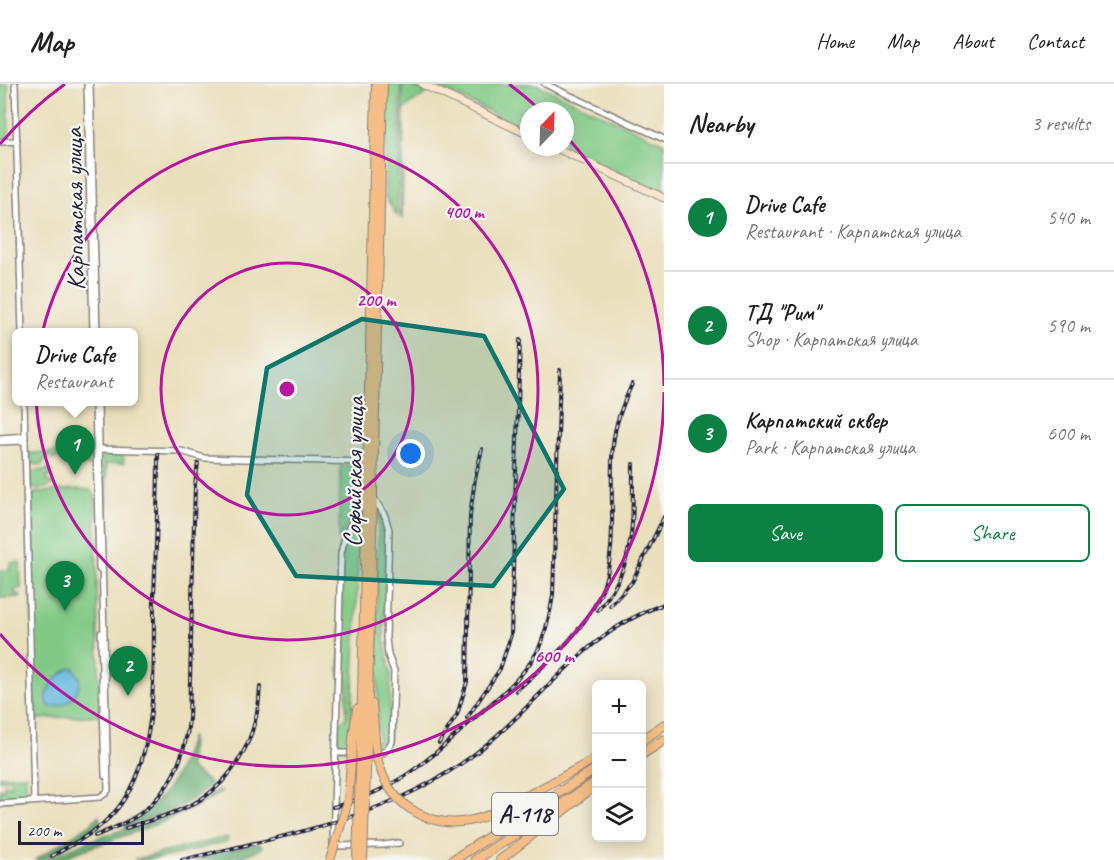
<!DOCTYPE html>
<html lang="en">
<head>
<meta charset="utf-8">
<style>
  body { margin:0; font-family:Caveat,sans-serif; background:#f6f6f6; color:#202124 }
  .controls { position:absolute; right:18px; bottom:18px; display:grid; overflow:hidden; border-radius:9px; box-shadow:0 3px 15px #0003 }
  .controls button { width:54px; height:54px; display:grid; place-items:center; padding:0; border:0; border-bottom:2px solid #e0e0e0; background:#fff; color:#202124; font:30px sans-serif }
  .compass { position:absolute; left:520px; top:18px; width:54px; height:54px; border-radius:50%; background:#fff; box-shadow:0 3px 15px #0003; rotate:23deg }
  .scale { position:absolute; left:18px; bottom:15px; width:126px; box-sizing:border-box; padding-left:6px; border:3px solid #22223b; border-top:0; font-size:16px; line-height:21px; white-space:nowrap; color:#22223b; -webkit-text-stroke:4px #f6f6f2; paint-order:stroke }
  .you { position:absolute; left:411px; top:370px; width:21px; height:21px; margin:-15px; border:4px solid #fff; border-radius:50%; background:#1a73e8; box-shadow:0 0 0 9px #1a73e833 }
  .badge { display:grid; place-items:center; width:39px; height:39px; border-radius:50%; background:#0b8043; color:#fff; font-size:20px; font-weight:700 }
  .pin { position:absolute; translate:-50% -50px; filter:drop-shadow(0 2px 3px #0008) }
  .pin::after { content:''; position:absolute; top:32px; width:21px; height:18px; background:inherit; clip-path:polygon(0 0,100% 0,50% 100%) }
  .popup { position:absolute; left:12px; top:244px; width:126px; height:78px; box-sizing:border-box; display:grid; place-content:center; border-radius:9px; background:#fff; filter:drop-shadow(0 2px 4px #0005); font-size:20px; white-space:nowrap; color:#757577 }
  .popup b { font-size:22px; color:#202124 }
  .popup::after { content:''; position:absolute; left:50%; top:100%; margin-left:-12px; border:12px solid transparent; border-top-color:#fff }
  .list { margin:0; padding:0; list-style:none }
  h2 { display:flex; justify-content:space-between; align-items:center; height:78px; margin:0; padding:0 24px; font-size:26px }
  h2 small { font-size:20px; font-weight:400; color:#757577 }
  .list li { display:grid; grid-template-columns:39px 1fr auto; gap:18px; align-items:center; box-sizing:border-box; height:108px; padding:0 24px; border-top:2px solid #e0e0e0 }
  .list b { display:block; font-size:22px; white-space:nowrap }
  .list p { margin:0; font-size:20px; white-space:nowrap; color:#757577 }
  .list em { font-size:20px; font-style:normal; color:#757577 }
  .actions { display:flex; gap:12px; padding:18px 24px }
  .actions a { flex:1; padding:14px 0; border:2px solid #0b8043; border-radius:9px; text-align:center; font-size:21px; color:#0b8043 }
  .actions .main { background:#0b8043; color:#fff }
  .icon { flex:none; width:33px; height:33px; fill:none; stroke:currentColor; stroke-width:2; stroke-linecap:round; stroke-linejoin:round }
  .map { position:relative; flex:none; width:664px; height:776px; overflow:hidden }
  header { display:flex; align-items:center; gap:36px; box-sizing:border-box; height:84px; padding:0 30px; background:#fff; border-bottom:2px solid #e0e0e0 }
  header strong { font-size:28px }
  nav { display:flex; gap:33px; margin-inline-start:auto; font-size:21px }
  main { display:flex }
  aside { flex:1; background:#fff }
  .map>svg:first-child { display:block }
</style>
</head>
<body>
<header>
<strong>Map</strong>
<nav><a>Home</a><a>Map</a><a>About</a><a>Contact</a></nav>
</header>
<main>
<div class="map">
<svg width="664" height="776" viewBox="0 0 664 776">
  <rect width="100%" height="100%" fill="#f6f6f2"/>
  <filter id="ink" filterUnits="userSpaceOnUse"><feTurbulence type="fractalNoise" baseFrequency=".0167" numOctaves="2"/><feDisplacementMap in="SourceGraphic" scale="12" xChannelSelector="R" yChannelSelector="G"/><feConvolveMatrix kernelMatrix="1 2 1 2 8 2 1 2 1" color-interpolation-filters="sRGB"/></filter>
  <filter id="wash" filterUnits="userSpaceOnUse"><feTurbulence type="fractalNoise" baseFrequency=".008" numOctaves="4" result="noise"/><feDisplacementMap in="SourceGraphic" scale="24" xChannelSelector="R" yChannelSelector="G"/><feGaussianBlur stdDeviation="1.35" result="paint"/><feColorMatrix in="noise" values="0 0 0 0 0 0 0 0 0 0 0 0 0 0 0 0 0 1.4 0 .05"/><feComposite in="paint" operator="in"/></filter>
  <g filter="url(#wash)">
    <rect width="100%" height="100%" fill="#eadfbc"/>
    <g fill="#81c985" stroke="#527660" stroke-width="1.5">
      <path d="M0 0H8L9 54 0 55Z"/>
      <path d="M387 0H401L397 132 385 112Z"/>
      <path d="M403 0H409L427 9 404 25 402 136 400 131Z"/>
      <path d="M431 0H536L664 59V110L564 63 565 27H529V46Z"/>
      <path d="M79 367 78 370 58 371V374L52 375V371H48V375H45L42 381 32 380 28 369 85 367 90 368 94 374 93 381 88 382 84 379 82 367Z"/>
      <path d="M106 368H123L124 379 106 380 107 422 103 420 102 373Z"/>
      <path d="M359 380 361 383 360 416 339 456 340 382Z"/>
      <path d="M50 385 53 392 47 393V397L53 399C49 406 37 405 30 404L29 388Z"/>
      <path d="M74 405 91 406 95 411 100 631 37 635V638H35L29 418 30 414 35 409Z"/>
      <path d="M379 428 386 443 384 554 391 591 389 656 385 664 379 667 342 666 338 663V640L346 634 347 597 339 592 343 467 347 453 359 431 356 559 350 656 378 657 377 479Z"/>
      <path d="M20 478 21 504 15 506V510L21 511V513L0 514V486H10V479Z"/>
      <path d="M26 691V715L0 717V705H4V701H11L10 695 0 696V692Z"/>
      <path d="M227 753 228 757C197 765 165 776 133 776Z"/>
    </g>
    <g fill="#68ad72" stroke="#456856" stroke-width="1.5">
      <path d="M191 652 190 684 211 700C187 724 156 732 125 743L124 740C166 719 177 694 191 652Z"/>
      <path d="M218 706 221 708C176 737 122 752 72 770L61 776H48C101 744 167 742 218 706Z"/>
      <path d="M99 731 100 741 95 745 43 776H35L91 740Z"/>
      <path d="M259 759 262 762 261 765 240 773 232 772 228 776H190Z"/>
    </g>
    <path fill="#5eb6db" stroke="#406c8b" stroke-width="1.5" d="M73 583 80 594C79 612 67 623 50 623 39 610 59 587 73 583Z"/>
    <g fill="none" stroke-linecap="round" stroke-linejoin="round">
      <path stroke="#5eb6db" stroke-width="1.5" d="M217 770 228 767"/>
    </g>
  </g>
  <g filter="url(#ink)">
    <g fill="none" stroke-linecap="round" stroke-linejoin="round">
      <defs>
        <g id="street">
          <path d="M15 0 22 249"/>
          <path d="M87 0 93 249"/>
          <path d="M90 0 97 249"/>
          <path d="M545 0 664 55"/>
          <path d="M0 58 17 57"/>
          <path d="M24 318 34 717"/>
          <path d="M95 318 99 485"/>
          <path d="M98 318 108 706 106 709"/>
          <path d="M0 354 25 352"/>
          <path d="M0 358 25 357"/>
          <path d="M96 365 181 367 204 374 366 378"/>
          <path d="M101 549 105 692"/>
          <path d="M335 669H381L385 667 392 658 394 587 388 571 386 554 389 446 385 432 374 414"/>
          <path d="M0 720 100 713 106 709"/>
          <path d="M333 760 341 469 346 449 365 414"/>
          <path d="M333 762 383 761 399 759"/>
        </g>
        <g id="secondary">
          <path d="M422 0 529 51"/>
          <path d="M554 63 664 114"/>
        </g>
        <g id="primary">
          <path d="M372 620 375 656"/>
          <path d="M353 655 357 625"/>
          <path d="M361 656 376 0"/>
          <path d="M367 656 383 0"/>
          <path d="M500 776 591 705"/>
        </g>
        <g id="highway">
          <path d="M642 656 664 641"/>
          <path d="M642 670 664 656"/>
          <path d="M453 776 596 685"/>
          <path d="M475 776 596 698"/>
        </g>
      </defs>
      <use href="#street" stroke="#86807c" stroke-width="8"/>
      <use href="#secondary" stroke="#86807c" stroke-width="9"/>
      <use href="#primary" stroke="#86807c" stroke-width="10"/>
      <use href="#highway" stroke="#86807c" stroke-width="11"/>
      <use href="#street" stroke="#fff" stroke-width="5"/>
      <use href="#secondary" stroke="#fbe5cf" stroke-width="7"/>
      <use href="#primary" stroke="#f6be87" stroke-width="8"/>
      <use href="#highway" stroke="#f6be87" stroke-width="9"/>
      <defs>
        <g id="rail">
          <path d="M610 522 632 498 664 433"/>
          <path d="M598 526C638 480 632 437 633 380"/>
          <path d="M516 607C547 579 581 551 600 511 620 465 608 410 613 361 615 339 623 320 632 300"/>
          <path d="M467 634 500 585 511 551 520 256"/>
          <path d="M439 659 457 631 467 598 470 431 475 395 482 365"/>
          <path d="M333 723C398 706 430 675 478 631 500 612 523 593 537 568 546 550 550 530 553 511L560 286"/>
          <path d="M126 744C148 737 171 731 191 721 235 698 258 652 260 603"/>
          <path d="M95 752C111 745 128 739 141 729 171 707 186 670 189 635L195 400 198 379"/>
          <path d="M52 772C79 757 106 743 123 717 160 662 153 575 154 512 156 465 158 418 158 370"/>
          <path d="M182 776C285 751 385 736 472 672 539 622 581 549 664 520"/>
        </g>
      </defs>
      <use href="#rail" stroke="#22223b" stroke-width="4"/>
      <use href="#rail" stroke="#f6f6f2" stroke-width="1.5" stroke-dasharray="4.5" stroke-linecap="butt"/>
      <defs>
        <g id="primary-bridge">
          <path d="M375 656C376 680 385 705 405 721 450 755 490 733 532 709 554 698 575 686 596 674"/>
          <path d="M330 776 348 717 353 655"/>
          <path d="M357 776 361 656"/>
          <path d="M363 776 367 656"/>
        </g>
      </defs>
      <use href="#primary-bridge" stroke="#86807c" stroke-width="10" stroke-linecap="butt"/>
      <use href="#primary-bridge" stroke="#f6be87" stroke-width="8"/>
    </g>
  </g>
  <path fill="#0f766e" fill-opacity="0.2" stroke="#0f766e" stroke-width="4.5" stroke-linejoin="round" d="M362 235 484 252 564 405 493 502 296 492 247 411 267 284Z"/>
  <g fill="none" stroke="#b5179e" stroke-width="3">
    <circle cx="287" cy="305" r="126"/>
    <circle cx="287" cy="305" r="251"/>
    <path d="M664 308A377 377 0 0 1 0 550M0 60A377 377 0 0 1 65 0M509 0A377 377 0 0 1 539 25M567 53A377 377 0 0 1 664 302"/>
  </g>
  <g text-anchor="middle" stroke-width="4.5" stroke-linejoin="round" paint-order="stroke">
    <rect fill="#f6f6f2" stroke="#626272" stroke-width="1.5" x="492" y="709" width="66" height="42" rx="4.5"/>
    <g font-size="24" font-weight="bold" fill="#22223b">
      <text x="525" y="738">А-118</text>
    </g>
    <g font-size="26" fill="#22223b" stroke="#f6f6f2">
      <text transform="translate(74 125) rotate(-91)" y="9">Карпатская улица</text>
      <text transform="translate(353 388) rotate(-89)" y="9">Софийская улица</text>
    </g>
  </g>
  <circle cx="287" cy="305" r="9" fill="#b5179e" stroke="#f6f6f2" stroke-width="3"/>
  <g font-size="18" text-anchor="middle" font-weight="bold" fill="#b5179e" stroke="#f6f6f2" stroke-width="4.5" stroke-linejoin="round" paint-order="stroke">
    <text x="464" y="134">400 m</text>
    <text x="376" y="222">200 m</text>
    <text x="554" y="578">600 m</text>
  </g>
</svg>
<div class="controls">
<button>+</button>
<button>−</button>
<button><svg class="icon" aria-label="layers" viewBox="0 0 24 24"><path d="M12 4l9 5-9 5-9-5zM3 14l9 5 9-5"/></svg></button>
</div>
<svg class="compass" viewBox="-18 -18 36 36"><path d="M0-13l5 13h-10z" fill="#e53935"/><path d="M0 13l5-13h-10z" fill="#757577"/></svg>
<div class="scale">200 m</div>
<div class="you"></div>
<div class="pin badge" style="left:75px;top:391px">1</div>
<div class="popup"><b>Drive Cafe</b>Restaurant</div>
<div class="pin badge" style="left:128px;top:612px">2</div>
<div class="pin badge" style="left:65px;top:527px">3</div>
</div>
<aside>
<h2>Nearby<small>3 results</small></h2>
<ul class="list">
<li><span class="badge">1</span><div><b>Drive Cafe</b><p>Restaurant · Карпатская улица</p></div><em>540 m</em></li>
<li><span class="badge">2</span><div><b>ТД &quot;Рим&quot;</b><p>Shop · Карпатская улица</p></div><em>590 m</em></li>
<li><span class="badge">3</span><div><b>Карпатский сквер</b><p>Park · Карпатская улица</p></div><em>600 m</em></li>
</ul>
<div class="actions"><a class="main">Save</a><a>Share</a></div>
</aside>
</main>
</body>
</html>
